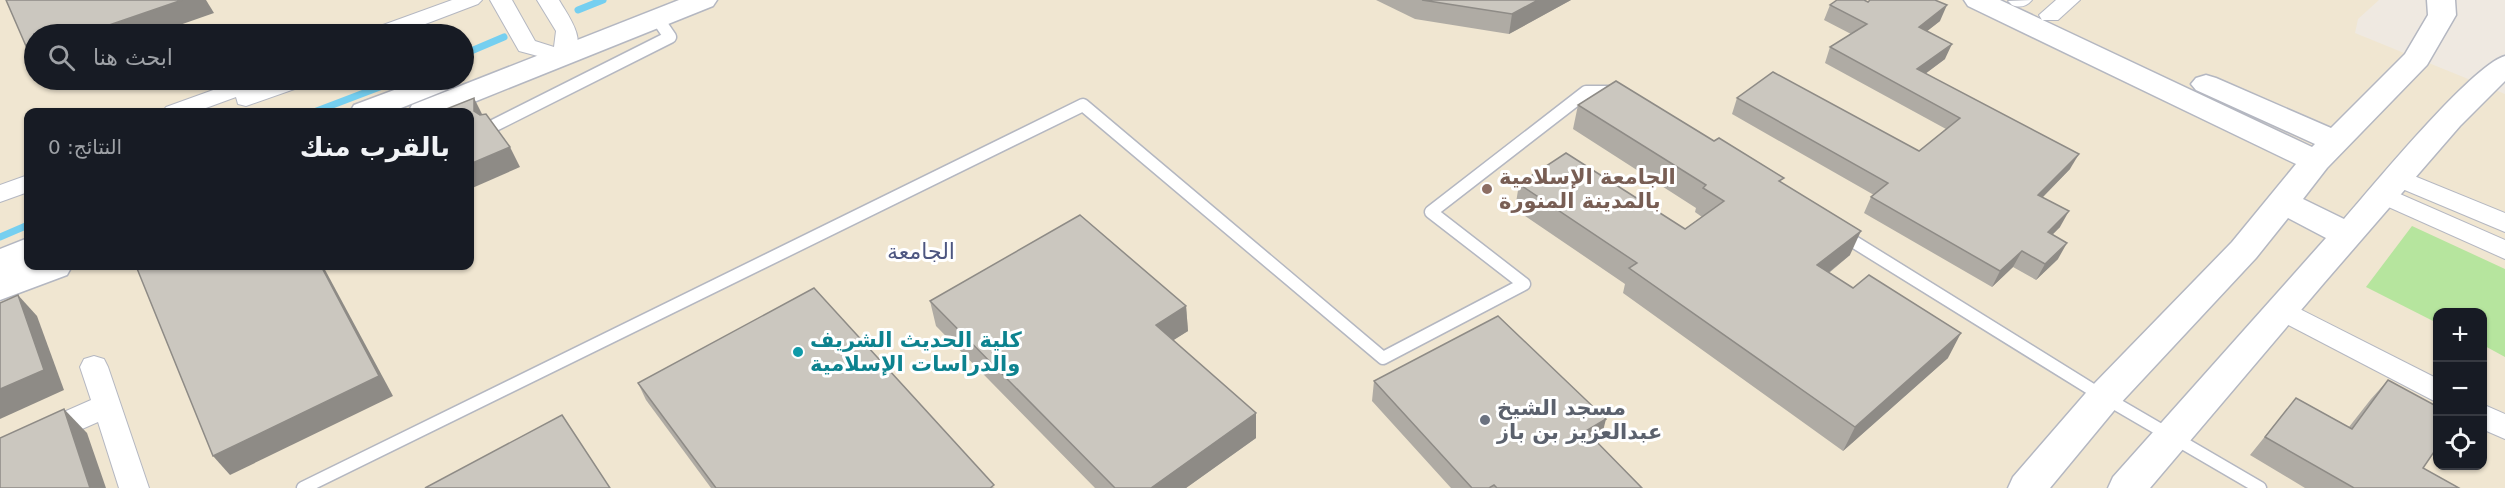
<!DOCTYPE html>
<html lang="ar">
<head>
<meta charset="utf-8">
<style>
  body { margin:0; font-family:"DejaVu Sans",Cairo,sans-serif; background:#242831; color:#f1f3f6; direction:rtl }
  .controls { position:absolute; right:18px; bottom:18px; display:grid; overflow:hidden; border-radius:12px; box-shadow:0 2px 4px #0004 }
  .controls button { width:54px; height:54px; display:grid; place-items:center; padding:0; border:0; border-bottom:2px solid #363941; background:#171b24; color:#f1f3f6; font:30px sans-serif }
  .list { margin:0; padding:0; list-style:none }
  h2 { display:flex; justify-content:space-between; align-items:center; height:78px; margin:0; padding:0 24px; font-size:26px }
  h2 small { font-size:20px; font-weight:400; color:#9ea1a6 }
  .icon { flex:none; width:33px; height:33px; fill:none; stroke:currentColor; stroke-width:2; stroke-linecap:round; stroke-linejoin:round }
  .map { position:relative; flex:none; width:2505px; height:488px; overflow:hidden; direction:ltr }
  .search { position:absolute; background:#171b24; box-shadow:0 2px 4px #0004; left:24px; top:24px; width:450px; height:66px; display:flex; align-items:center; gap:15px; box-sizing:border-box; padding:0 21px; border-radius:33px; color:#9ea1a6; font-size:22px }
  .panel { position:absolute; background:#171b24; box-shadow:0 2px 4px #0004; left:24px; top:108px; width:450px; height:162px; border-radius:12px; direction:rtl }
  .map>svg:first-child { display:block }
</style>
</head>
<body>
<div class="map">
<svg width="2505" height="488" viewBox="0 0 2505 488">
  <rect width="100%" height="100%" fill="#efe9e1"/>
  <path fill="#f0e6d1" fill-rule="evenodd" d="M0 0H2379L2358 19 2355 33 2505 94V488H0ZM34 34H464V80H34ZM28 112H470V266H28ZM2438 312H2482V466H2438Z"/>
  <path fill="#b6e59e" d="M2412 226 2505 269V357L2483 345 2482 312H2438L2437 323 2366 287Z"/>
  <g fill="none" stroke-linecap="round" stroke-linejoin="round">
    <g stroke="#75cff0" stroke-width="7">
      <path d="M578 10 603 0"/>
      <path d="M464 54 504 37"/>
      <path d="M314 112 398 80"/>
      <path d="M0 237 28 225"/>
    </g>
    <defs>
      <g id="service">
        <path d="M491 127 670 37 657 18"/>
        <path d="M1843 235 2104 397 2260 488"/>
        <path d="M303 488 1083 105 1383 358 1524 284 1431 212 1586 92H1615"/>
      </g>
      <g id="minor">
        <path d="M452 0H482L478 4 399 34H369L372 29Z"/>
        <path d="M490 0H512L535 41 554 47 556 31 537 0H559C570 19 587 39 572 61L564 63 519 51Z"/>
        <path d="M2032 0C2026 7 2020 8 2012 5L2008 1Z"/>
        <path d="M2056 0H2080L2058 20H2042L2039 15Z"/>
        <path d="M241 80H272L271 82 309 80 306 85 246 106 238 104 236 97 195 112H162L166 107Z"/>
        <path d="M2397 169 2505 213V232L2388 183 2385 177 2388 171Z"/>
        <path d="M28 175V192L0 202V185Z"/>
        <path d="M2384 187 2505 240V259L2375 201 2372 195 2375 189Z"/>
        <path d="M2282 300 2438 379V403L2273 317 2269 310 2273 303Z"/>
        <path d="M94 356 104 359 108 367 149 488H119L98 422 0 465V440L91 400 80 367 84 359Z"/>
        <path d="M2482 404 2505 414V439L2482 429Z"/>
      </g>
      <g id="secondary">
        <path d="M679 0H717L713 6 449 112H408L412 105Z"/>
        <path d="M1964 0H2000L2312 147 2315 144 2196 90 2191 84 2196 78 2206 75 2216 78 2331 128 2405 54 2428 15 2427 0H2455L2456 15 2427 65 2327 168 2303 199 2344 219C2372 187 2472 65 2505 56V81L2460 126 2324 283 2150 488H2108L2113 477 2326 238 2288 218 2256 258 2117 407 2050 488H2008L2013 477 2091 387 2232 242 2296 164 1968 6Z"/>
        <path d="M421 80H461L456 86 391 112H350L354 105Z"/>
        <path d="M28 238V266H72L67 275 0 300V274L5 272 0 274V249Z"/>
      </g>
    </defs>
    <use href="#service" stroke="#b4b7c1" stroke-width="15"/>
    <use href="#minor" stroke="#b4b7c1" stroke-width="2"/>
    <use href="#secondary" stroke="#b4b7c1" stroke-width="3"/>
    <use href="#service" stroke="#fff" stroke-width="12"/>
    <use href="#minor" fill="#fff" fill-rule="evenodd"/>
    <use href="#secondary" fill="#fff" fill-rule="evenodd"/>
  </g>
  <g fill="#afaba4">
    <path d="M1376 0H1571L1509 34 1415 19Z"/>
    <path d="M1868 2 1940 21 1927 31 1945 59 1925 74 2070 169 2043 197 2060 227 2052 235 2058 259 2036 280 2013 267 1992 287 1864 213 1871 197 1874 195 1732 114 1737 98 1919 151 1946 129 1825 63 1830 47 1851 34 1824 20 1830 5Z"/>
    <path d="M1578 105 1782 183 1850 255 1829 273 1948 358 1843 451 1623 293 1625 284 1515 209 1519 184 1685 229 1702 217 1695 212 1696 208 1573 129Z"/>
    <path d="M930 301 1186 306 1188 331 1173 340 1256 413V438L1186 488H1095L936 326Z"/>
    <path d="M2388 380 2423 468 2459 488H2305L2250 455 2296 398 2349 427 2371 399Z"/>
    <path d="M1374 381 1601 439 1596 441 1642 488H1451L1372 401Z"/>
    <path d="M638 383 995 488H711L646 400Z"/>
  </g>
  <g fill="#8e8b86">
    <path d="M182 0H206L214 13 154 34H83Z"/>
    <path d="M1538 0H1571L1509 34 1512 14Z"/>
    <path d="M1947 5 1940 21 1912 43 1919 27Z"/>
    <path d="M1952 44 1945 59 1910 85 1917 69Z"/>
    <path d="M34 52V60L29 53Z"/>
    <path d="M474 98 484 118 474 111Z"/>
    <path d="M510 147 520 167 470 189V164Z"/>
    <path d="M2079 154 2070 169 2030 210 2038 195Z"/>
    <path d="M2069 211 2060 227 2039 248 2048 232Z"/>
    <path d="M1861 231 1850 255 1807 290 1817 265Z"/>
    <path d="M2067 243 2058 259 2036 280 2045 264Z"/>
    <path d="M2022 251 2013 267 1992 287 2000 271Z"/>
    <path d="M321 266H323L393 396 230 475 213 456Z"/>
    <path d="M18 295 37 316 64 390 0 419V389Z"/>
    <path d="M1186 306 1188 331 1158 350 1156 325Z"/>
    <path d="M1961 333 1948 358 1843 451 1855 427Z"/>
    <path d="M64 409 87 433 106 488H90Z"/>
    <path d="M1256 413V438L1186 488H1151Z"/>
    <path d="M1606 419 1601 439 1581 451 1586 431Z"/>
  </g>
  <g fill="#cbc7bf" stroke="#8e8b86" stroke-width="1.5">
    <path d="M6 0H182L83 34H34V52L29 53Z"/>
    <path d="M1422 0H1538L1512 14Z"/>
    <path d="M1837 0H1864L1868 2 1870 0H1935L1947 5 1919 27 1952 44 1917 69 2079 154 2038 195 2069 211 2048 232 2067 243 2045 264 2022 251 2000 271 1871 197 1888 183 1737 98 1773 72 1919 151 1960 118 1830 47 1867 24 1830 5Z"/>
    <path d="M1616 81 1714 141 1719 138 1784 178 1779 181 1861 231 1817 265 1853 288 1869 275 1961 333 1855 427 1629 268 1637 263 1519 184 1566 153 1685 229 1724 201 1703 188 1706 185 1578 105Z"/>
    <path d="M474 98V111L480 115 486 114 510 147 470 164V112H439Z"/>
    <path d="M1080 215 1186 306 1156 325 1256 413 1151 488H1115L930 301Z"/>
    <path d="M136 266H321L379 376 213 456Z"/>
    <path d="M814 288 994 485 990 488H716L638 383Z"/>
    <path d="M18 295 44 370 0 389V303Z"/>
    <path d="M1498 316 1606 419 1586 431 1642 488H1497L1494 485 1489 488H1472L1374 381Z"/>
    <path d="M2388 380 2438 407V446L2423 468 2459 488H2354L2265 437 2296 398 2352 429Z"/>
    <path d="M64 409 90 488H0V438Z"/>
    <path d="M562 415 610 488H425Z"/>
  </g>
  <circle fill="#8d6e63" stroke="#fff" stroke-width="2" cx="1487" cy="189" r="6"/>
  <circle fill="#0f9aa8" stroke="#fff" stroke-width="2" cx="798" cy="352" r="6"/>
  <circle fill="#6b7280" stroke="#fff" stroke-width="2" cx="1485" cy="420" r="6"/>
  <g text-anchor="middle" stroke-width="6" stroke-linejoin="round" paint-order="stroke">
    <g font-size="21" font-weight="bold" fill="#785e54" stroke="#fff" text-anchor="start">
      <text x="1499" y="184">الجامعة الإسلامية<tspan x="1499" dy="24">بالمدينة المنورة</tspan></text>
    </g>
    <g font-size="21" font-weight="bold" fill="#0d838f" stroke="#fff" text-anchor="start">
      <text x="810" y="347">كلية الحديث الشريف<tspan x="810" dy="24">والدراسات الإسلامية</tspan></text>
    </g>
    <g font-size="21" font-weight="bold" fill="#5b616d" stroke="#fff" text-anchor="start">
      <text x="1497" y="415">مسجد الشيخ<tspan x="1497" dy="24">عبدالعزيز بن باز</tspan></text>
    </g>
    <g font-size="22" fill="#4d5680" stroke="#fff">
      <text x="921" y="259">الجامعة</text>
    </g>
  </g>
</svg>
<div class="controls">
<button>+</button>
<button>−</button>
<button><svg class="icon" aria-label="locate" viewBox="0 0 24 24"><circle cx="12" cy="12" r="6"/><path d="M12 2v4M12 18v4M2 12h4M18 12h4"/></svg></button>
</div>
<div class="search"><svg class="icon" aria-label="search" viewBox="0 0 24 24"><circle cx="10" cy="10" r="6"/><path d="M15 15l6 6"/></svg>ابحث هنا</div>
<section class="panel">
<h2>بالقرب منك<small>النتائج: 0</small></h2>
<ul class="list">
</ul>
</section>
</div>
</body>
</html>
